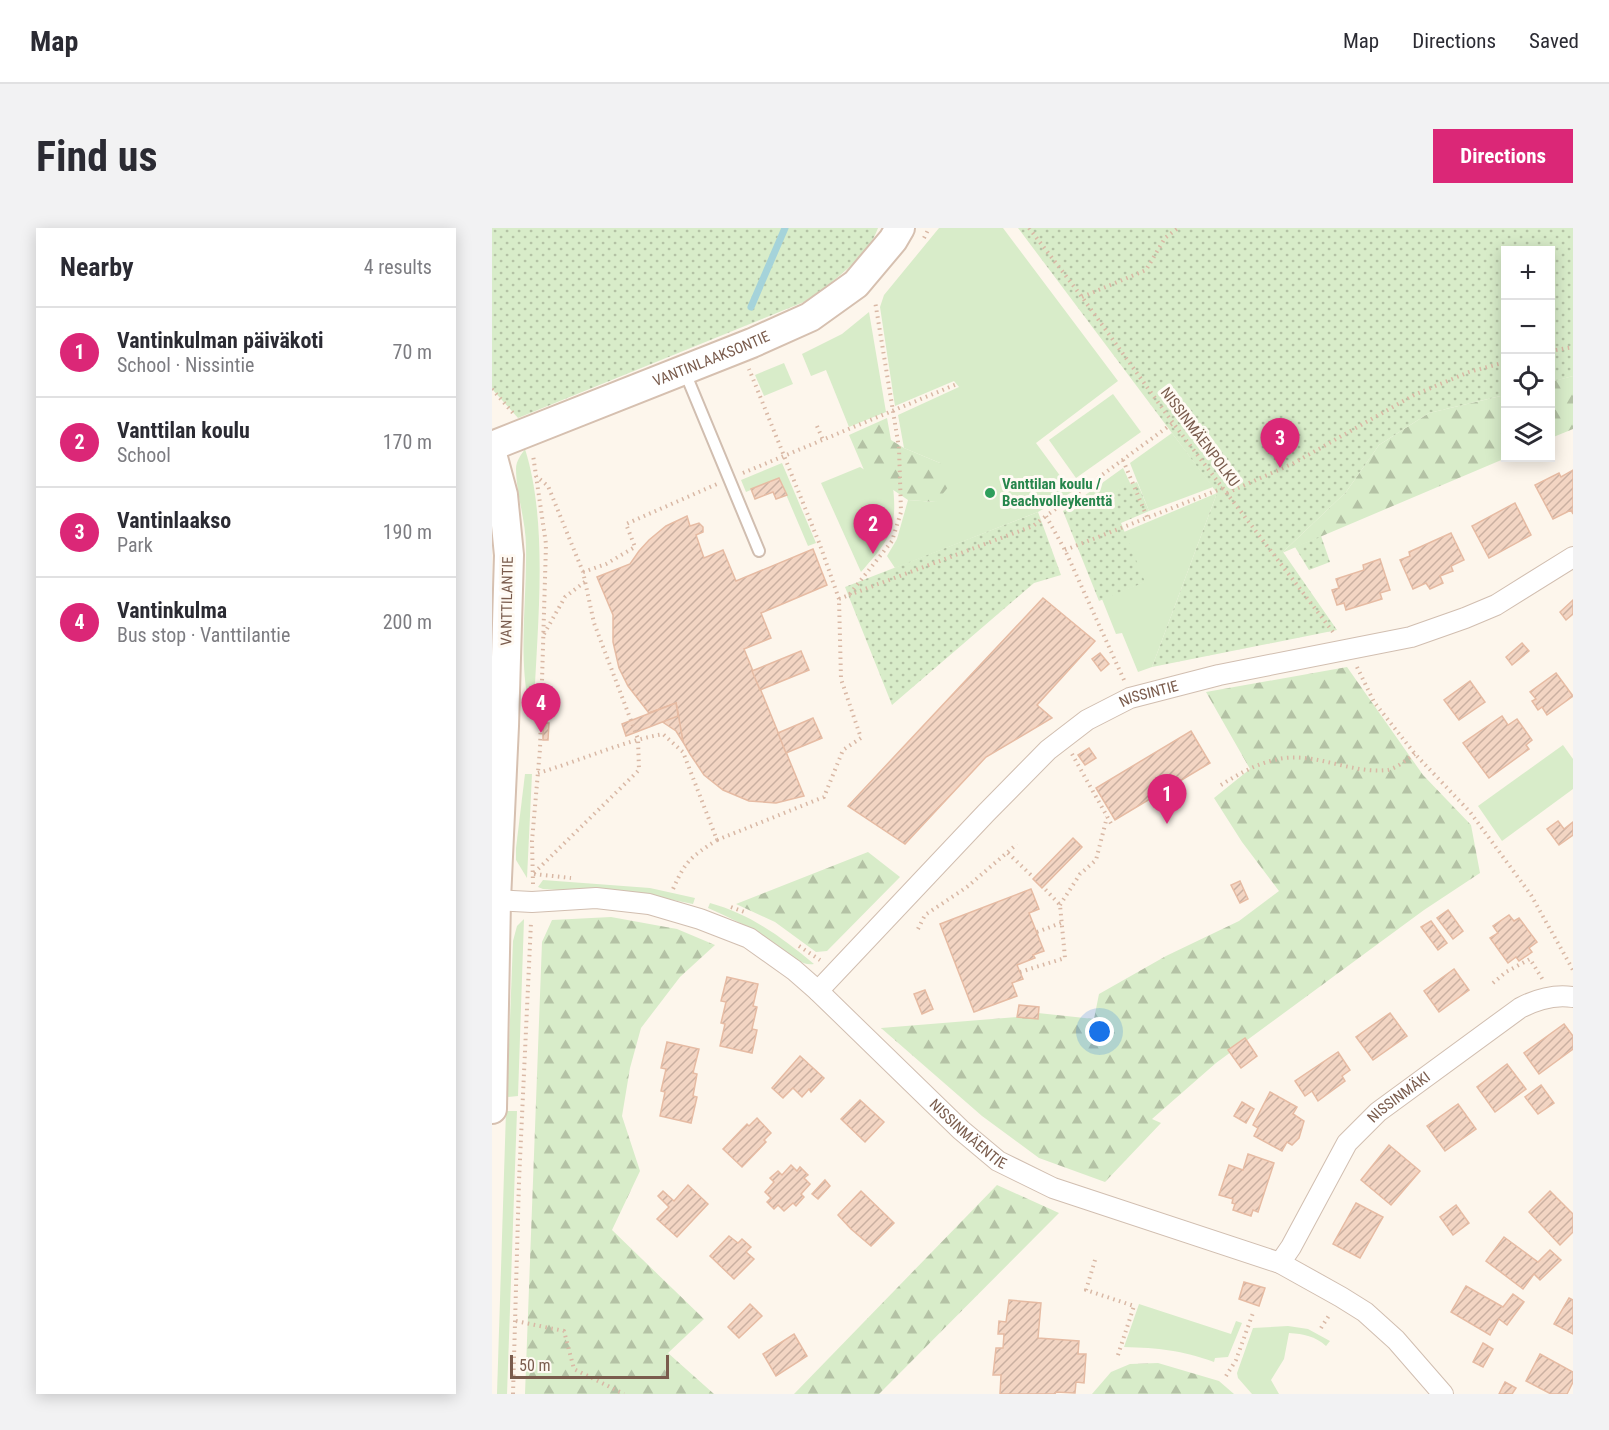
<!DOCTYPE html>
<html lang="en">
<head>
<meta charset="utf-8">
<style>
  body { margin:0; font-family:"Roboto Condensed",sans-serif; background:#f2f2f3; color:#2b2b33 }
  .controls { position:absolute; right:18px; top:18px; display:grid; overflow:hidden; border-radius:0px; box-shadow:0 3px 15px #0003 }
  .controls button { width:54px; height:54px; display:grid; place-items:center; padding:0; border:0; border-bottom:2px solid #e1e1e2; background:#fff; color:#2b2b33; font:30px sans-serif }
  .scale { position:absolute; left:18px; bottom:15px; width:159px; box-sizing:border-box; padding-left:6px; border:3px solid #7a5c4d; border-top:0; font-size:16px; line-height:21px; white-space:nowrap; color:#7a5c4d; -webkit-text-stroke:4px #fffaf3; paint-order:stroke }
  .you { position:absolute; left:608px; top:804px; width:21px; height:21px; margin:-15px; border:4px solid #fff; border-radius:50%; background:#1a73e8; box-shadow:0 0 0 9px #1a73e833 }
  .badge { display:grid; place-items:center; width:39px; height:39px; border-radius:50%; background:#db2777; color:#fff; font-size:20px; font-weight:700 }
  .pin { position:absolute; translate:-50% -50px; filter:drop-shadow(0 2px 3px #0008) }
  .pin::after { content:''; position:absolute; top:32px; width:21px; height:18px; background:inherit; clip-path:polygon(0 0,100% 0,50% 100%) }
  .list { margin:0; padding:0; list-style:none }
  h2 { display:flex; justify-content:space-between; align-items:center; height:78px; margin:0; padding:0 24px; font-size:26px }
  h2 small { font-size:20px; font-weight:400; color:#7c7c81 }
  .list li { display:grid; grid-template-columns:39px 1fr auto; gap:18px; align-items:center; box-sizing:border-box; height:90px; padding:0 24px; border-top:2px solid #e1e1e2 }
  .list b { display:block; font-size:22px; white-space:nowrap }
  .list p { margin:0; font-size:20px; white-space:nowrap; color:#7c7c81 }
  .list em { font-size:20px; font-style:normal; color:#7c7c81 }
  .icon { flex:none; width:33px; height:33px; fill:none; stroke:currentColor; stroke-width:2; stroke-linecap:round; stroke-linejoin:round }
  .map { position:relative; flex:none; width:1081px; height:1166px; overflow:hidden; border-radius:0px }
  header { display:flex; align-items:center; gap:36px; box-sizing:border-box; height:84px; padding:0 30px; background:#fff; border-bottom:2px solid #e1e1e2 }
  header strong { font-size:28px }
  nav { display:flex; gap:33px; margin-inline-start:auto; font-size:21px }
  .intro { display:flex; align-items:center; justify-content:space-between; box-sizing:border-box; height:144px; padding:0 36px }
  h1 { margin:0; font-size:42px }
  .button { padding:15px 27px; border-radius:0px; background:#db2777; color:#fff; font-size:21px; font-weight:700 }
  main { display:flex; gap:36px; padding:0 36px }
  aside { flex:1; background:#fff; border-radius:0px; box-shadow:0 3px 15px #0003 }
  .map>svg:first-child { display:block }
</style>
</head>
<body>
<header>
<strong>Map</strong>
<nav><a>Map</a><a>Directions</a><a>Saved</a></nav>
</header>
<div class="intro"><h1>Find us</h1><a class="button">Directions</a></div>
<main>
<aside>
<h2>Nearby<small>4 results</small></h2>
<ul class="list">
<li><span class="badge">1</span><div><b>Vantinkulman päiväkoti</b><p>School · Nissintie</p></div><em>70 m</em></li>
<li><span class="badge">2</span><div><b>Vanttilan koulu</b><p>School</p></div><em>170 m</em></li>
<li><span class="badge">3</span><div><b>Vantinlaakso</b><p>Park</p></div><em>190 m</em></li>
<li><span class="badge">4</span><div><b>Vantinkulma</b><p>Bus stop · Vanttilantie</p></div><em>200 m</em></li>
</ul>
</aside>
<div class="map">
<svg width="1081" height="1166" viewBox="0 0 1081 1166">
  <defs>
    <pattern id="forest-firs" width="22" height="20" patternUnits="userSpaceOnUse" patternTransform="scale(1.5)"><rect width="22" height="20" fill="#d8ecc9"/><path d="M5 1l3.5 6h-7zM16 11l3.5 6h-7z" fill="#b4c2a5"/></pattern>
    <pattern id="park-dots" width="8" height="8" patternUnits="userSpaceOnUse" patternTransform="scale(1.5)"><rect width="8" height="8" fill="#d8ecc9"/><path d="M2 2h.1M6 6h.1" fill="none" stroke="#b4c2a5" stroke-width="1.8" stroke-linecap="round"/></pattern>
    <pattern id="building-hatch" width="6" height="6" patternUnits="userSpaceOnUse" patternTransform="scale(1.5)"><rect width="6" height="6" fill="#f3d5c3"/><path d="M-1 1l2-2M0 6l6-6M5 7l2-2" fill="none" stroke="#cab0a1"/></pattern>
  </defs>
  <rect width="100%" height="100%" fill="#fdf6ec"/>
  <g fill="#d8ecc9">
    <path d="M447 0H511L626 153 544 215 580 264 546 284 403 340 395 328 405 311 416 272 444 274 448 235 412 220 406 187 467 159 462 153 403 178 388 79 392 67Z"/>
    <path d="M377 84 394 184 357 199 334 142 319 148 310 126 350 106Z"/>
    <path d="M292 135 301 156 272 168 263 147Z"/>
    <path d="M621 166 649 204 584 250 557 212Z"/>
    <path d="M680 205 721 259 657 283 638 235Z"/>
    <path d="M33 221C57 297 45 399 42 479H37C26 424 35 374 34 319 34 293 24 265 24 241 24 233 29 227 33 221Z"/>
    <path d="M290 235 324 315 316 318 287 250 254 264 249 252Z"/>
    <path d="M368 239 401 259C406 303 396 313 369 344L329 255Z"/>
    <path d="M631 240 639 257 571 283Z"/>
    <path d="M725 265 660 439 646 444 630 405 624 406 610 371 652 354 632 304Z"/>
    <path d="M1071 517 1081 531V561L1010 613 986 578Z"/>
    <path d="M33 546H40L35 650 24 632V620Z"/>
    <path d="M51 652 158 660 203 670 201 676 156 667 51 661 46 659Z"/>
    <path d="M218 675C258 686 290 709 322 736 310 738 302 729 293 723 269 704 243 692 216 680Z"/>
    <path d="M32 691 26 868 15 869 21 713 25 698Z"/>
    <path d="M14 883H25L15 1166H5Z"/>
    <path d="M647 1076 739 1106 744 1093 750 1095 736 1129 723 1130 722 1134C689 1122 667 1120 632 1119Z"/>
    <path d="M796 1098 816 1101 838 1113 834 1118C823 1108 812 1106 797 1105L792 1131 779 1152 787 1166H760L746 1150 745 1145 761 1100Z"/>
  </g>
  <g fill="url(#forest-firs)">
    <path d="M1081 148V201L1059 210 1058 154Z"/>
    <path d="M1013 167 1014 230 790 325 854 264 887 217 937 185Z"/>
    <path d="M395 190 399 212 412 220 448 235 458 257 444 274 416 272 372 242 357 207Z"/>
    <path d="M855 439 931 547 979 597 988 645 932 682 724 835 660 891 669 895 613 954 547 930 490 888 389 800 525 789 545 791 546 785 602 791 607 766 674 728 747 693 787 663 750 614 722 570 758 541 714 464Z"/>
    <path d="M376 624 408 649 335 723 324 724 283 694 244 676Z"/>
    <path d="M119 689 185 701 223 717 188 749 149 800 138 840 130 888 148 943 120 1002 212 1091 176 1125 222 1166H33L50 714 60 692Z"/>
    <path d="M505 957 567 985 387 1166H302Z"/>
    <path d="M666 1135 727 1153 742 1166H600L619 1144 638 1136Z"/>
  </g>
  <g fill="url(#park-dots)">
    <path d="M0 0H386C376 29 337 57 312 74L26 190 0 161Z"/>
    <path d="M526 0H1081V148L1059 154 1058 22H1014L1013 167 937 185 887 217 854 264 791 324 845 402 660 439 725 265Z"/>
    <path d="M645 254 657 283 629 295 653 354 607 373 571 283Z"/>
    <path d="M546 284 569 347 542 355 400 477 353 359Z"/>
    <path d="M829 308 838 334 817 342 803 319Z"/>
  </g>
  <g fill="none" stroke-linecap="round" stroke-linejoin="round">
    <path stroke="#a5d3da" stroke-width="7" d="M259 79 293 0"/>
  </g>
  <g fill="url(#building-hatch)" stroke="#e6bba3" stroke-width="1.5">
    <path d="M1081 242V286L1079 282 1061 291 1043 257 1067 245 1069 249Z"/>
    <path d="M287 250 295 267 284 271 281 264 263 271 259 261Z"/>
    <path d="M1023 275 1039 307 997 330 980 298Z"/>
    <path d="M195 288 198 298 207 295 211 299V304L204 307 212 330 231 322 244 353 321 321 335 357 269 385 279 410 252 421 312 568 284 575 257 573 231 562 212 547 198 526 191 514 184 475 157 485 136 458 127 440 121 414V387L105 349 138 336 147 323 157 312 174 298Z"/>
    <path d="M959 305 972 332 959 338 961 343 948 348 951 355 938 361 934 355 921 361 908 332 918 328 917 324Z"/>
    <path d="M888 331 898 362 888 365 890 371 854 382 852 375 845 377 840 362 847 360 844 351 872 342 871 337Z"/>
    <path d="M551 370 603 413 545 477 560 490 494 529 413 616 356 578Z"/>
    <path d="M1081 372V386L1074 392 1068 384Z"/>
    <path d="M1030 415 1037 423 1020 437 1014 429Z"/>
    <path d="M309 423 317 442 268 462 260 443Z"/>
    <path d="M608 425 617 436 609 443 600 431Z"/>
    <path d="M1064 445 1081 468 1055 487 1050 479 1046 482 1040 473 1044 471 1038 464Z"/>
    <path d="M978 453 993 474 967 492 952 472Z"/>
    <path d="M184 475 185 479 191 514 184 503 157 485Z"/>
    <path d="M184 475 186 488 134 508 130 496Z"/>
    <path d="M1010 488 1016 497 1025 491 1040 512 1034 517 1037 521 997 550 971 515Z"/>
    <path d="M321 490 330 510 294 525 286 505Z"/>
    <path d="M51 495H57L56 512H51Z"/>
    <path d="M699 503 718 535 623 592 604 560Z"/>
    <path d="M597 520 604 530 593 537 586 527Z"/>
    <path d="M1066 593 1072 601 1081 594V607L1067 617 1055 601Z"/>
    <path d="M581 610 590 619 550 660 541 651Z"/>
    <path d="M748 653 756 671 748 675 739 657Z"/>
    <path d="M539 661 547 681 537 685 552 723 541 727 543 730 525 737 531 751 520 755 525 768 482 784 448 696Z"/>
    <path d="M956 682 971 703 961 711 945 690Z"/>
    <path d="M1017 687 1022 693 1027 690 1045 714 1037 720 1040 724 1027 733 1024 729 1016 735 998 710 1006 705 1001 698Z"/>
    <path d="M939 693 955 715 946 722 929 699Z"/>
    <path d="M962 741 977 762 947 784 932 763Z"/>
    <path d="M235 749 266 756 261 778 265 779 260 801 265 802 260 825 228 818 233 796 229 795 234 774 229 773Z"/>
    <path d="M433 762 441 781 430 786 422 766Z"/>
    <path d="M527 777 547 779 546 791 525 789Z"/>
    <path d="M898 785 915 808 881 832 864 809Z"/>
    <path d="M1072 796 1081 808V821L1047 846 1032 825Z"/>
    <path d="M753 810 765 828 749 840 736 822Z"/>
    <path d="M175 814 207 821 201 845 205 846 201 868 205 869 199 895 168 888 173 864 169 863 174 841 169 840Z"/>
    <path d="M846 824 858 842 850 848 853 853 826 873 820 863 813 868 803 853Z"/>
    <path d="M308 828 332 850 319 864 317 861 310 869 301 860 291 870 280 860Z"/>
    <path d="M1015 836 1034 861 1003 884 985 859Z"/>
    <path d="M1049 857 1062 875 1046 886 1033 869Z"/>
    <path d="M778 864 805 879 801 886 812 893 807 910 800 917 795 914 790 923 762 908 766 900 761 897Z"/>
    <path d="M368 872 392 894 373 914 349 891Z"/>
    <path d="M750 874 762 881 754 895 742 888Z"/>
    <path d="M966 876 984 901 953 923 935 898Z"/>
    <path d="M265 890 279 905 272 912 274 914 250 939 231 921 255 896 257 898Z"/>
    <path d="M897 917 928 943 899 977 869 952Z"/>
    <path d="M756 926 782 935 766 984 761 982 759 988 741 982 743 976 740 975 741 971 727 967 737 937 751 942Z"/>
    <path d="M299 937 305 943 308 939 316 947 312 950 318 956 309 966 312 969 304 978 301 975 292 983 286 977 282 981 275 974 279 970 273 964 282 954 278 950 286 943 290 947Z"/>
    <path d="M333 952 338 958 326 971 320 966Z"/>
    <path d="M196 957 216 976 185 1009 165 991 177 979 166 968 171 963 182 973Z"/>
    <path d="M369 963 402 995 379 1018 359 1001 346 987Z"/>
    <path d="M1058 963 1081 986V1004L1068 1017 1037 984Z"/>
    <path d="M864 975 891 989 868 1030 841 1016Z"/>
    <path d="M964 977 977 995 961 1007 948 989Z"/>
    <path d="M237 1008 246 1015 250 1011 259 1019 254 1024 262 1031 242 1051 218 1028Z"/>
    <path d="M1012 1009 1046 1034 1058 1022 1069 1032 1048 1052 1042 1046 1031 1061 994 1033Z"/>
    <path d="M752 1054 773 1060 767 1078 747 1071Z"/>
    <path d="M974 1058 1011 1079 1021 1066 1032 1074 1015 1097 1007 1091 998 1107 959 1084Z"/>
    <path d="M1077 1070 1081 1072V1106L1062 1096Z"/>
    <path d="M517 1072 549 1075 546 1110 587 1113 586 1126H594L592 1155 584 1154 583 1165 564 1164 563 1166H508L509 1147H501L504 1120H511L512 1106H506L507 1093 514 1094Z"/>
    <path d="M258 1076 270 1088 247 1110 236 1099Z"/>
    <path d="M302 1106 315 1128 284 1148 271 1126Z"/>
    <path d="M991 1115 1001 1121 991 1139 981 1134Z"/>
    <path d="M1048 1126 1081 1144V1154L1075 1166H1059L1034 1153Z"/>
    <path d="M1013 1154 1024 1160 1020 1166H1007Z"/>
  </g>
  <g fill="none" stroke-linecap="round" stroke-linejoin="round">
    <defs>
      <path id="lane" d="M192 142 267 323"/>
      <g id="street">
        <path id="s1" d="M4 672 40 674 104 670 157 676 208 691 257 710 302 742 326 763 469 902 506 933 561 960 788 1035 849 1069 873 1084 904 1112 951 1166"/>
        <path id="s2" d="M326 763 494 585 556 522 595 492 638 470 727 447 919 409 973 390 1004 377 1081 329"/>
        <path id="s3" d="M788 1035 799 1019 855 915 886 884 1028 780C1045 771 1062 766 1081 769"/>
      </g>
      <g id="secondary">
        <path id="s4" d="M0 218 260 115 318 89 364 56 401 12 408 0"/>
        <path d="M0 226 11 267 17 327 12 498 4 672 0 881"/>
      </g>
    </defs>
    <use href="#lane" stroke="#d1beb0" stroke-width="14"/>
    <use href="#street" stroke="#d1beb0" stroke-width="22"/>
    <use href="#secondary" stroke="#d6c0b0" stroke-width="32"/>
    <g stroke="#d9b8a5" stroke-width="4" stroke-dasharray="1.5 4.5" stroke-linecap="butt">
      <path d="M537 0 590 69 681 195 841 404"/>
      <path d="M432 10 437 0"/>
      <path d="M590 69 654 42 673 10 686 0"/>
      <path d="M1058 123 1081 119"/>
      <path d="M0 161 21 185"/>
      <path d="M325 198 331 212"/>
      <path d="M631 232 655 289"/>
      <path d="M251 245 465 156"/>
      <path d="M735 265 802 235 922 167 977 144 1014 134"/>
      <path d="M573 322 731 260"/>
      <path d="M91 344 114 336 143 319 134 296 225 256"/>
      <path d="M357 367 541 298 554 288"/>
      <path d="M347 371 357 367 400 313 409 284 407 220 383 73"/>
      <path d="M52 406 73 369 94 353"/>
      <path d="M865 439 882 474 923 526 978 584 1039 667 1081 742"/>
      <path d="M632 452 573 322 554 288 681 195"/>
      <path d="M580 526 621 599"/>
      <path d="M46 545C88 533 128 514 171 506L191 524 225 612C199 629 194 632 181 661"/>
      <path d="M729 557C748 545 769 533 793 530 827 526 861 546 895 542 904 541 915 531 923 526"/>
      <path d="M225 612 332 569 351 522 369 510 349 451 347 371 328 317 257 141"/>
      <path d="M516 625 542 650"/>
      <path d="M42 645 147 542 146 511 102 395 91 344 56 258 44 248"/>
      <path d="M42 646 79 650"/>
      <path d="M41 656 40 613 48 521 54 316 41 227"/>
      <path d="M568 677 588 646 604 632 615 589"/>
      <path d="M239 679 255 685"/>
      <path d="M426 701 433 687 475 659 525 616"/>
      <path d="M545 704 569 695"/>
      <path d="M307 718 328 732"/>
      <path d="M528 744 573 730 568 677 551 659"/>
      <path d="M1001 755 1014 744 1038 731 1051 752"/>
      <path d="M603 1032 594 1062 642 1078 625 1130"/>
      <path d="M24 1093 72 1103 82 1141 132 1166"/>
      <path d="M829 1100 838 1086"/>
      <path d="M734 1148 744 1132 761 1085"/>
      <path d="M21 1166 27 953 39 694"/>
    </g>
    <use href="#lane" stroke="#fff" stroke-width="10"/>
    <use href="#street" stroke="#fff" stroke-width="20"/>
    <use href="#secondary" stroke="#fff" stroke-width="28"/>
  </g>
  <circle fill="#2e9e5b" stroke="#fffaf3" stroke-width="2" cx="498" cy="265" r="6"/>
  <g text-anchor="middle" stroke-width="6" stroke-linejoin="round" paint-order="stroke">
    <g font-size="15" fill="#7a5c4d" stroke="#fffaf3">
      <text dy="5" stroke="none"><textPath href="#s4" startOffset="236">VANTINLAAKSONTIE</textPath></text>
      <text transform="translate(708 209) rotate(53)" y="5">NISSINMÄENPOLKU</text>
      <text transform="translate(15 373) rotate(-89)" y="5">VANTTILANTIE</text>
      <text dy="5" stroke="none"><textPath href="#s2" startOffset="450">NISSINTIE</textPath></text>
      <text dy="5" stroke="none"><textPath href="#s3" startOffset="207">NISSINMÄKI</textPath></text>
      <text dy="5" stroke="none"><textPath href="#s1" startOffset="554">NISSINMÄENTIE</textPath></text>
    </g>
    <g font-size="15" font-weight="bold" fill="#27864d" stroke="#fffaf3" text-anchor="start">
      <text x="510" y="261">Vanttilan koulu /<tspan x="510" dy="17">Beachvolleykenttä</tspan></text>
    </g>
  </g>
</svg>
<div class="controls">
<button>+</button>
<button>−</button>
<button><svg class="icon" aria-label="locate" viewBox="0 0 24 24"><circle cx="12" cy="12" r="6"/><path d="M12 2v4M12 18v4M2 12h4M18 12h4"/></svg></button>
<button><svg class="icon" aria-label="layers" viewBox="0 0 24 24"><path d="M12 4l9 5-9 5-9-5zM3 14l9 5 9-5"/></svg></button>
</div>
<div class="scale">50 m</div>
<div class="you"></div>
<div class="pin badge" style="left:675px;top:596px">1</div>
<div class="pin badge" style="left:381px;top:326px">2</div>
<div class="pin badge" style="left:788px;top:240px">3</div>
<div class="pin badge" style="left:49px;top:505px">4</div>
</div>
</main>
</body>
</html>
